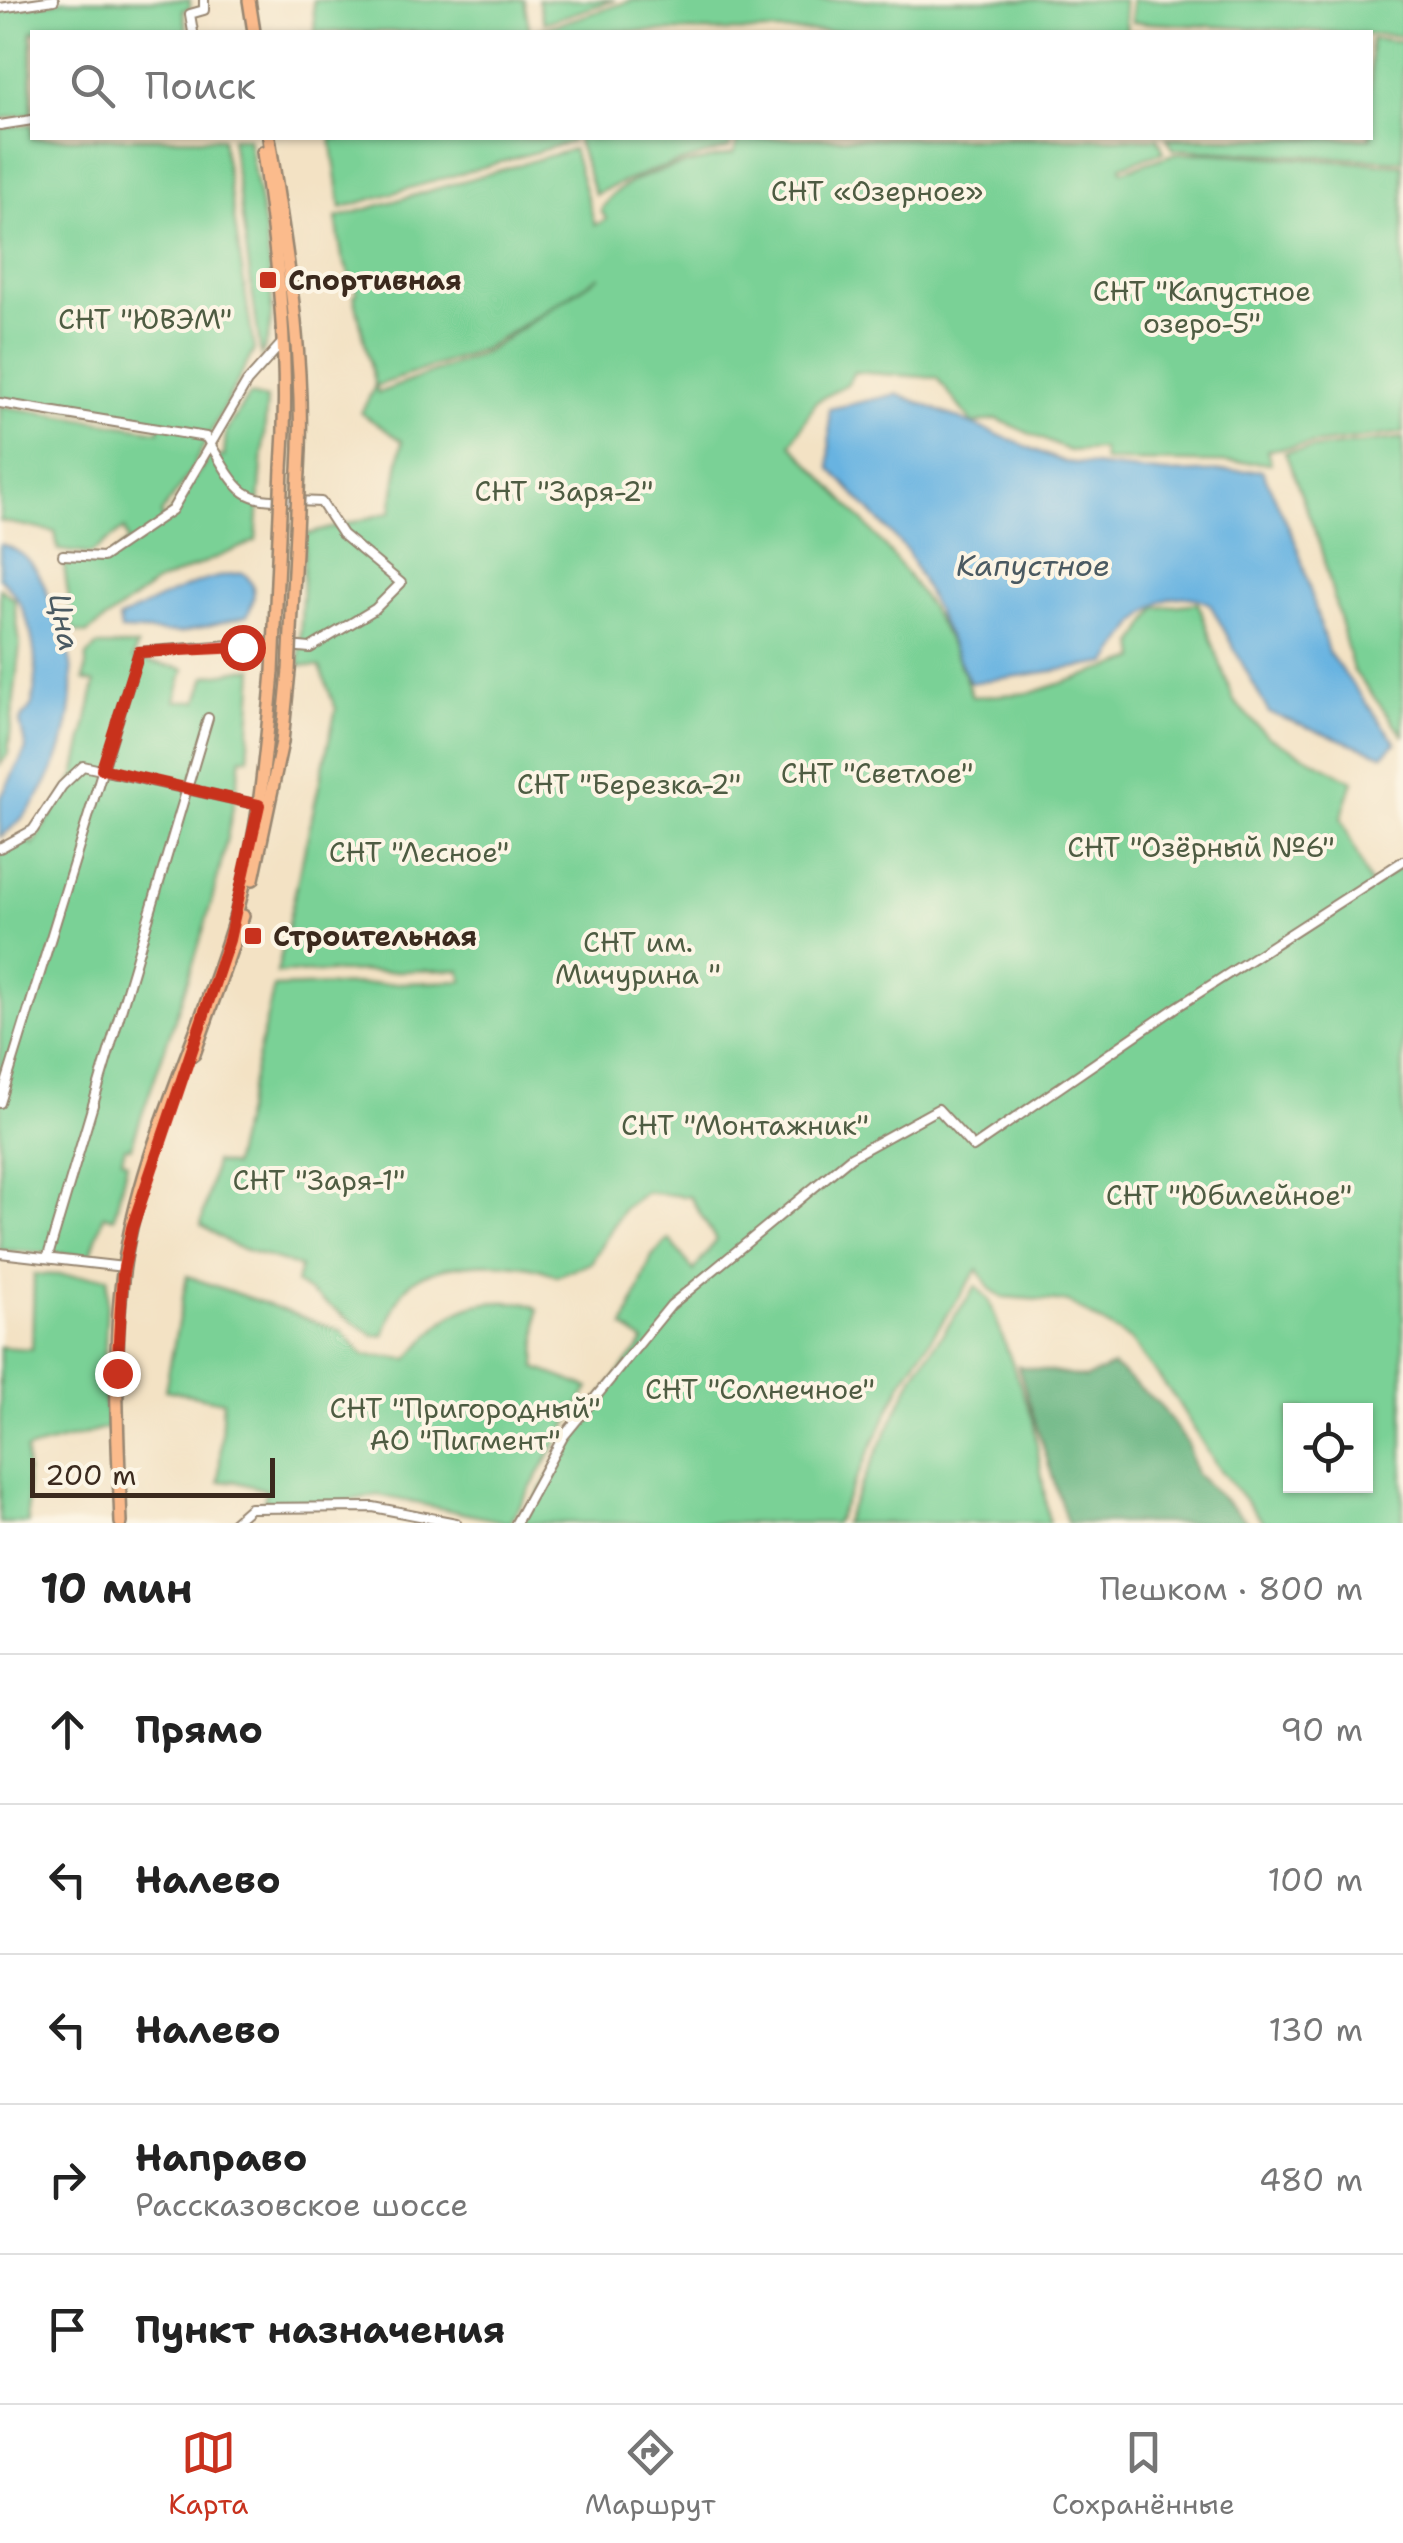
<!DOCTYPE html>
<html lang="ru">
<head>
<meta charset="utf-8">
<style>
  body { margin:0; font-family:"Shantell Sans",sans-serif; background:#f2f2f2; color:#222 }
  .controls { position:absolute; right:30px; bottom:30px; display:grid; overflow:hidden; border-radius:0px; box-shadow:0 2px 8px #0004 }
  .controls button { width:90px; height:90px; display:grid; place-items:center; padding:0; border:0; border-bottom:2px solid #e0e0e0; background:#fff; color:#222; font:50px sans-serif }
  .scale { position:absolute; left:30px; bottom:25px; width:245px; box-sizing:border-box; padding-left:10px; border:5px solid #3b2a1e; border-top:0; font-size:28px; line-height:35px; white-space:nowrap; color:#3b2a1e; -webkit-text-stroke:8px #fcf5e5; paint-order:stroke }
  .stop { position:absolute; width:30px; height:30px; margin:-22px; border:8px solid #c8321e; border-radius:50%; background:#fff }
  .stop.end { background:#c8321e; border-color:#fff; box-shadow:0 2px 10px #0008 }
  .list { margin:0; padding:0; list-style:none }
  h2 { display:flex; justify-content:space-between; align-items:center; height:130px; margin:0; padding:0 40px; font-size:42px }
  h2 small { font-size:32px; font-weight:400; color:#767676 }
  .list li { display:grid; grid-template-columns:65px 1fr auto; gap:30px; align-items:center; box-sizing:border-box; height:150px; padding:0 40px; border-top:2px solid #e0e0e0 }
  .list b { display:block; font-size:38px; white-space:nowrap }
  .list p { margin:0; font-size:32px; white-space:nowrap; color:#767676 }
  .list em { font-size:32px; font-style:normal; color:#767676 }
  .icon { flex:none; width:55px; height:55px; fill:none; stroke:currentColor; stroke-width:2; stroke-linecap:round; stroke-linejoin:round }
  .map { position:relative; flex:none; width:1403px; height:1523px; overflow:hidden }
  .search { position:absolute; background:#fff; box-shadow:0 2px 8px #0004; left:30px; right:30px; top:30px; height:110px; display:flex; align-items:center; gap:25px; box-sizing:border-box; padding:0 35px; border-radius:0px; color:#767676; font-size:38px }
  .sheet { height:880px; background:#fff }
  nav { display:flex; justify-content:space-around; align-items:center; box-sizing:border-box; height:140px; border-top:2px solid #e0e0e0; background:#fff; font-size:28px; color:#767676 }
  nav a { display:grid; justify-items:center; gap:5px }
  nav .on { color:#c8321e }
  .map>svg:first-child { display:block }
</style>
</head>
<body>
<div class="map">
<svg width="1403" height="1523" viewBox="0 0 1403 1523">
  <rect width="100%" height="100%" fill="#fcf5e5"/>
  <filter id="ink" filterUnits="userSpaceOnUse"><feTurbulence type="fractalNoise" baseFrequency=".01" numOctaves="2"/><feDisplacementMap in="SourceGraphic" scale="20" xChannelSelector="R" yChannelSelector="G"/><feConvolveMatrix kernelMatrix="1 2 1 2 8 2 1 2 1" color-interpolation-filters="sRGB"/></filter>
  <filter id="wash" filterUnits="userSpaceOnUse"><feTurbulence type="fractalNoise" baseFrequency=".0048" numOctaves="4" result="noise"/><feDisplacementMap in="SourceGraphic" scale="40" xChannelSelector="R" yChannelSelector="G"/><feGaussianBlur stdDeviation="2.25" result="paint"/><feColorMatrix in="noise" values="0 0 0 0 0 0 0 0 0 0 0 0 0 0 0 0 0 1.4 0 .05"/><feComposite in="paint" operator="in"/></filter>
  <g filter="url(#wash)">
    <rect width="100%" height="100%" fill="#f3e2c4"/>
    <g fill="#7ad196" stroke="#5a7e5a" stroke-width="2.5" fill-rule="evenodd">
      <path d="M64 0H190V8L183 10 187 32H32V114L0 119V10Z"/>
      <path d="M313 0H524L530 32H315Z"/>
      <path d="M538 0H615L544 23Z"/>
      <path d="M633 0H1123L1127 32 536 31Z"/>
      <path d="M1131 0H1403V36L1132 22Z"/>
      <path d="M1371 39 1403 41V161L1173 149 1167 138H1370Z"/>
      <path d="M32 124V138H222L254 350 189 474 161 514 164 521 210 456 224 457 226 431 249 395 267 399 256 541 156 583 86 634 73 631 63 558 107 561 128 541 124 529 90 554 58 550 55 532 0 521V406L159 431 160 423 0 398V128Z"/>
      <path d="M231 138H248C256 193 288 308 261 356Z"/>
      <path d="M331 138H570L571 142 341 208Z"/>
      <path d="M576 138H732L729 148 648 172 595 194Z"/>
      <path d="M738 138H1158L1164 152 1121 166 1122 171 1174 154 1206 153 1403 165V433L1267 450 1271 463 1104 461 1102 449 1069 451 997 419 973 424 937 378 854 372 848 383 816 402 791 444C865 524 937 590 972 697L1031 693 1137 659 1135 643 1156 608 1198 603 1234 701 1267 736 1353 781 1341 818 1371 887 1403 865V1523H1264L1216 1465 1175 1398 1130 1340 1068 1302 1003 1297 990 1289 978 1269 905 1377 835 1523H522C557 1458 596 1399 644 1342L624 1327 652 1256 669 1239 694 1271 716 1240 690 1197 646 1192 624 1208 591 1263 556 1276C525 1258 444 1259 413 1281 398 1291 390 1319 384 1335L374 1336 296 1283 300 1267 234 1246 201 1225 215 1162 232 1166 274 987 463 981 460 970 277 973 336 709 320 667 299 665 305 535 391 512 402 441 361 413 375 386 354 295 357 293 342 257 336 218 573 149 595 225 607 219 601 211C619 171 695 164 734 153ZM600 276 486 352 378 393 376 386 484 349ZM1290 1410H1366V1486H1290Z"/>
      <path d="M1403 438V735L1353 670 1319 542 1285 452Z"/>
      <path d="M0 588 14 599 20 645 8 754 0 765Z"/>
      <path d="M97 646H137L133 659 184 669 175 701H198L206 676 254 668 248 758 241 757C222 900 176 1013 131 1147H125L122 1159 127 1162 114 1218 104 1215 90 1256 0 1250V852L25 837 33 845 75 776 95 683 84 680 87 656Z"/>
      <path d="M34 1274 108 1277 103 1389 108 1428 26 1450 28 1523H0V1347L32 1349Z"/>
      <path d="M187 1276 342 1331 364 1355 408 1359C441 1323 456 1300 508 1302 520 1302 528 1302 538 1309L536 1368 589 1388 510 1523 378 1495 331 1504 264 1502 266 1490 234 1481 219 1482 223 1401 165 1390Z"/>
      <path d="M976 1286 989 1300 1033 1420 1049 1523H843L915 1373Z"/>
    </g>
    <path fill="#63b37f" stroke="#4f6e4e" stroke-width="2.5" d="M1018 1366 1086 1378 1113 1366 1160 1405 1187 1443 1196 1474 1249 1523H1067Z"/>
    <g fill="#67b3e1" stroke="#516e80" stroke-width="2.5">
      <path d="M898 394 1064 462 1166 473 1262 470 1297 545 1328 652 1396 743 1383 755 1269 713 1210 604C1159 578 1133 627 1108 663L970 683 908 552 830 468 829 409Z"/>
      <path d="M0 544C34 553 45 583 54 613 58 631 69 647 71 665 78 725 50 803 0 837V799L26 749 20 722C23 714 30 711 32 704 41 662 32 606 0 578Z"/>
      <path d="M243 573C258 585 255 600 247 616L180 633 121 630 119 619C157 600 200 576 243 573Z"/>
    </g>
  </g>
  <g filter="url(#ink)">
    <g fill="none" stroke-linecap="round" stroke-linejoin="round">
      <defs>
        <g id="street">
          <path d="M0 8 54 0"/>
          <path d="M193 32 190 14 204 10V0"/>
          <path d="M0 125 32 120"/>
          <path d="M0 403 206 437C248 509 241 498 321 502L342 534 401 583 375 609 310 648 256 643 139 652 0 1103"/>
          <path d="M63 555 103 557 172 510 247 382 282 343"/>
          <path d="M0 848 33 830 62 786 83 766 259 805"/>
          <path d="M0 1253 124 1267"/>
          <path d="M48 1256 208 718"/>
          <path d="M233 1523 250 1508 373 1507 456 1523"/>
          <path d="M516 1523 563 1437 671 1305 851 1157 938 1109 973 1147 1174 1009 1403 861"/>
        </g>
        <g id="primary">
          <path d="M249 0 254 32"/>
          <path d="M269 138C286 249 306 358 299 471"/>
          <path d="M263 152C278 259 290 360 282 468"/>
          <path d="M253 879 282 742 289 671"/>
          <path d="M194 1054 243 916"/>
          <path d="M121 1523C118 1440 112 1355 123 1273 138 1158 193 1051 228 941 257 854 265 763 273 672"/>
        </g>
      </defs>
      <use href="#street" stroke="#978671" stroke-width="12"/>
      <use href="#primary" stroke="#978671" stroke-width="16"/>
      <use href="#street" stroke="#fff" stroke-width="8"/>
      <use href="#primary" stroke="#fbbb8c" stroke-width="11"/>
      <defs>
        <g id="primary-bridge">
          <path d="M289 671 299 471"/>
          <path d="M273 672 282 468"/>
        </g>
      </defs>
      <use href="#primary-bridge" stroke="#978671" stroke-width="16" stroke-linecap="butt"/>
      <use href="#primary-bridge" stroke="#fbbb8c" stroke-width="11"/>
    </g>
  </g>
  <g fill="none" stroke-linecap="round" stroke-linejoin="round" filter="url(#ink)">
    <path stroke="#c8321e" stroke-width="12" d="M117 1373 123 1273 132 1228 229 940 259 805 102 769 139 652 242 647"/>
  </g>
  <g fill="#c8321e" stroke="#fcf5e5" stroke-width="4">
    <rect x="258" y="270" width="20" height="20" rx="5"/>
    <rect x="243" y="926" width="20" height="20" rx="5"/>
  </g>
  <g text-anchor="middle" stroke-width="8" stroke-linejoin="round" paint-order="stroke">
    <g font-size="28" fill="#4e5c42" stroke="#fcf5e5">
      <text x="877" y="201">СНТ «Озерное»</text>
      <text x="1202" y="301">СНТ "Капустное<tspan x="1202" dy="32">озеро-5"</tspan></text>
      <text x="145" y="329">СНТ "ЮВЭМ"</text>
      <text x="564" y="501">СНТ "Заря-2"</text>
      <text x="877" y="783">СНТ "Светлое"</text>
      <text x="629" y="794">СНТ "Березка-2"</text>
      <text x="1201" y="857">СНТ "Озёрный №6"</text>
      <text x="419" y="862">СНТ "Лесное"</text>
      <text x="638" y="952">СНТ им.<tspan x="638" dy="32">Мичурина "</tspan></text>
      <text x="745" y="1135">СНТ "Монтажник"</text>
      <text x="319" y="1190">СНТ "Заря-1"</text>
      <text x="1229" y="1205">СНТ "Юбилейное"</text>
      <text x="760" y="1399">СНТ "Солнечное"</text>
      <text x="465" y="1418">СНТ "Пригородный"<tspan x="465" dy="32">АО "Пигмент"</tspan></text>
    </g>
    <g font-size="28" font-weight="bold" fill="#3b2a1e" stroke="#fcf5e5" text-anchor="start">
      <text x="288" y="290">Спортивная</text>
      <text x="273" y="946">Строительная</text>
    </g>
    <g font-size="30" font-style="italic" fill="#4a5a62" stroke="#fcf5e5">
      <text x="1033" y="576">Капустное</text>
      <text transform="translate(64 622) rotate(79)" y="10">Цна</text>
    </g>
  </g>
</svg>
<div class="controls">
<button><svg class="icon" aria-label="locate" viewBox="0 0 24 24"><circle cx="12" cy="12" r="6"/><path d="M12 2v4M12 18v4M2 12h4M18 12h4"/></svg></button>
</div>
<div class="scale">200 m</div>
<div class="stop" style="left:242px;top:647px"></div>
<div class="stop end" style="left:117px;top:1373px"></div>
<div class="search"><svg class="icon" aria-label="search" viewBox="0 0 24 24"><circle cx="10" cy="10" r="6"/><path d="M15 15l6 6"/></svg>Поиск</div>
</div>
<section class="sheet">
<h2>10 мин<small>Пешком · 800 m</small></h2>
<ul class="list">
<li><svg class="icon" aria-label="ahead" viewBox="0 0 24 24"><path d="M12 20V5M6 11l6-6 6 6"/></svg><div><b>Прямо</b></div><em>90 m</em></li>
<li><svg class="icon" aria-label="left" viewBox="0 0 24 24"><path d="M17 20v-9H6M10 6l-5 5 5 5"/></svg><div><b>Налево</b></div><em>100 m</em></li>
<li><svg class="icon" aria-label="left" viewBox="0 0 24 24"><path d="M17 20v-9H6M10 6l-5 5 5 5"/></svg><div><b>Налево</b></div><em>130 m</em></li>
<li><svg class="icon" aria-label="right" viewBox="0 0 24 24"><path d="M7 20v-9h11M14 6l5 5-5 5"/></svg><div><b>Направо</b><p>Рассказовское шоссе</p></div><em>480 m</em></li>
<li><svg class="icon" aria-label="arrive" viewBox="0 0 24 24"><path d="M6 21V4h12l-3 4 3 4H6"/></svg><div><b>Пункт назначения</b></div></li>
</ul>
</section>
<nav>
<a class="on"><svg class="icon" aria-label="map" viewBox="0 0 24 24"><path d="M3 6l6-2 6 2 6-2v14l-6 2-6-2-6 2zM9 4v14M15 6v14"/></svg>Карта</a>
<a><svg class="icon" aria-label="directions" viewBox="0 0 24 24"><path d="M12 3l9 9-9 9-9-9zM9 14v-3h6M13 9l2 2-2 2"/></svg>Маршрут</a>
<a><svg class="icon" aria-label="saved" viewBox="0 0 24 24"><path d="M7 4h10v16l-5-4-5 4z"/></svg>Сохранённые</a>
</nav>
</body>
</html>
